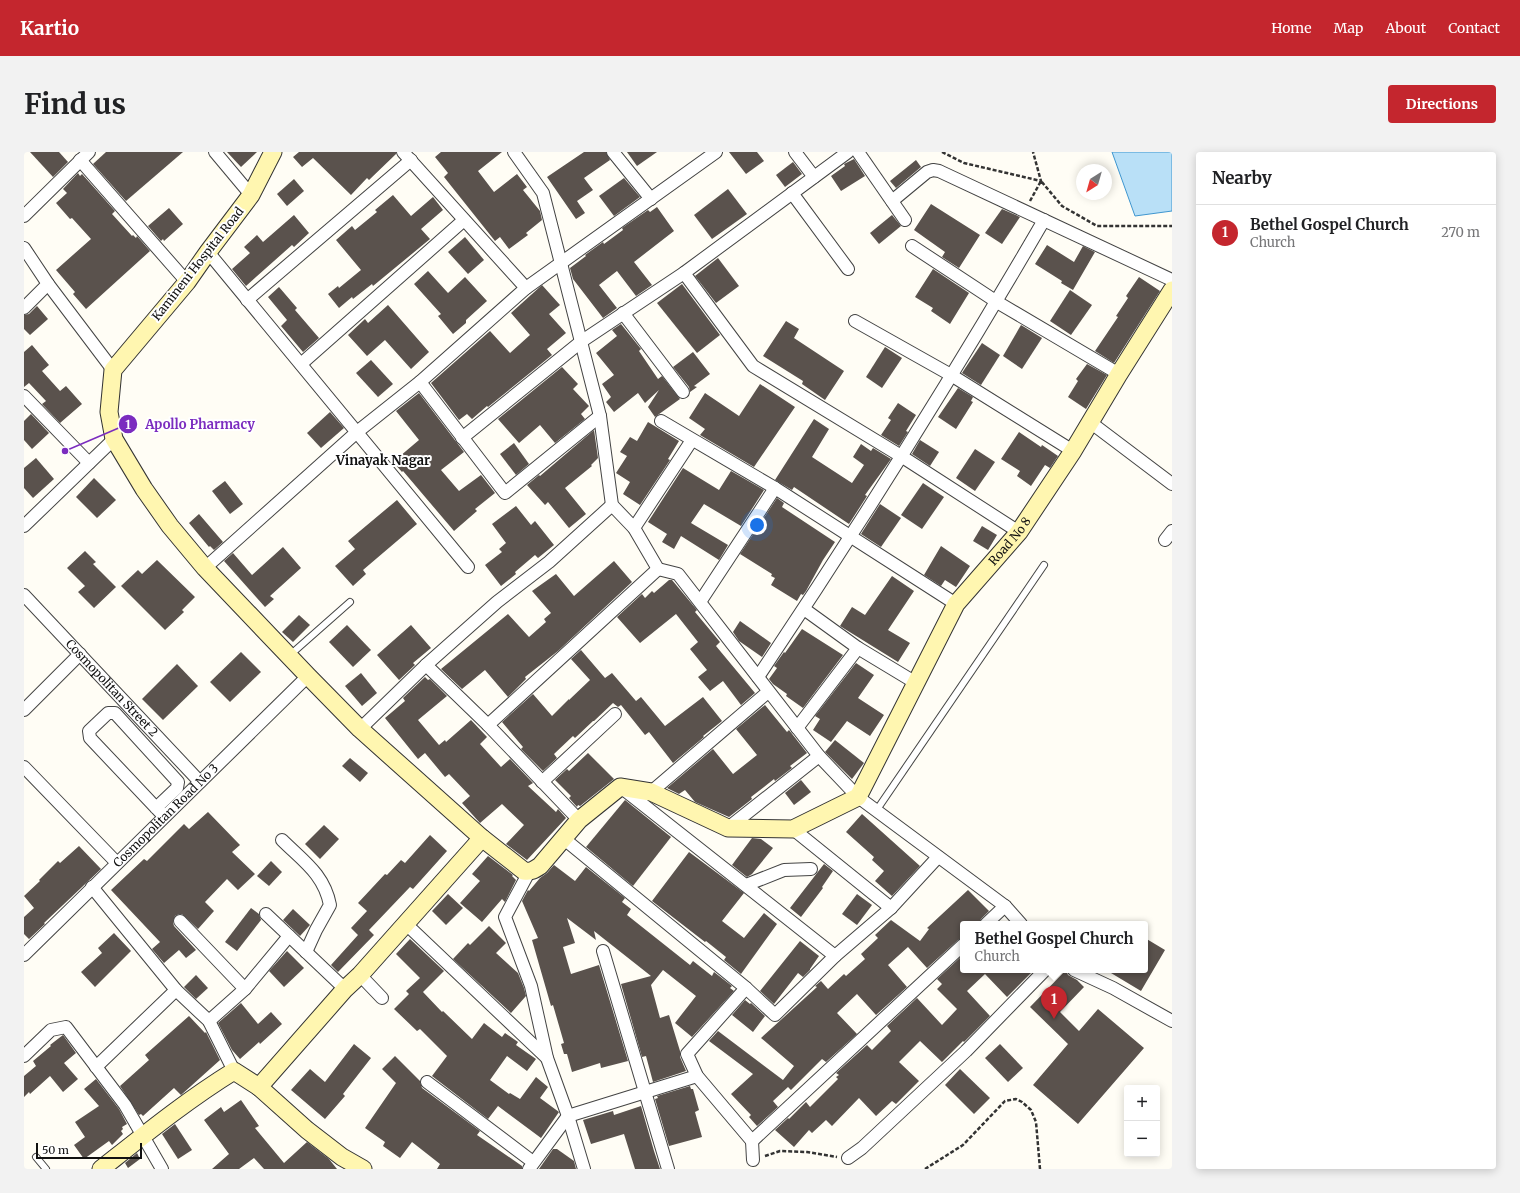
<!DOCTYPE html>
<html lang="en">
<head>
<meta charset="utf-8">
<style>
  body { margin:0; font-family:Merriweather,serif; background:#f2f2f2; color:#202124 }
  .controls { position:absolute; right:12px; bottom:12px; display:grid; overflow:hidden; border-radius:4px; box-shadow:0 2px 10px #0003 }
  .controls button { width:36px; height:36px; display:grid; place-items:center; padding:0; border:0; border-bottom:1px solid #e0e0e0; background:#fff; color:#202124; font:20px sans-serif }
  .compass { position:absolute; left:1052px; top:12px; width:36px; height:36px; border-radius:50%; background:#fff; box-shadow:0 2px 10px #0003; rotate:217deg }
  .scale { position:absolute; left:12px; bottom:10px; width:106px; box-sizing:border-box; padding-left:4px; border:2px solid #111; border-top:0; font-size:11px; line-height:14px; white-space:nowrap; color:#111; -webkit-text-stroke:3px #fff; paint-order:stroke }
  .you { position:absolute; left:733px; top:373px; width:14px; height:14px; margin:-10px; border:3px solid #fff; border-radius:50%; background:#1a73e8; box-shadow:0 0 0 6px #1a73e833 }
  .badge { display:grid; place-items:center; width:26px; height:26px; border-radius:50%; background:#c4262e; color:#fff; font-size:13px; font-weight:700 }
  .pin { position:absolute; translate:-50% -33px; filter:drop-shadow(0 1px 2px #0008) }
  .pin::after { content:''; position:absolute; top:21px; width:14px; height:12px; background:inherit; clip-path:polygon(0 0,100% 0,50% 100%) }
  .popup { position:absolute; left:936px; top:769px; width:188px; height:52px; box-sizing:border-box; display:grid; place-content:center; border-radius:4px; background:#fff; filter:drop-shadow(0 1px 3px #0005); font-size:13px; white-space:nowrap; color:#757577 }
  .popup b { font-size:15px; color:#202124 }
  .popup::after { content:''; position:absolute; left:50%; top:100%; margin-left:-8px; border:8px solid transparent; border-top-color:#fff }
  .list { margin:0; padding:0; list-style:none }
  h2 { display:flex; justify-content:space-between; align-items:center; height:52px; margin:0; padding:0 16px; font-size:17px }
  h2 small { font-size:13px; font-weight:400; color:#757577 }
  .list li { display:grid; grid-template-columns:26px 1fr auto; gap:12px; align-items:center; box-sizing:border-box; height:56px; padding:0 16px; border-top:1px solid #e0e0e0 }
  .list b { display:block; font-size:15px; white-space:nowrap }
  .list p { margin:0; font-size:13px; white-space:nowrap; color:#757577 }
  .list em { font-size:13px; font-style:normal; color:#757577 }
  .map { position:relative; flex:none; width:1148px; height:1017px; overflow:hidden; border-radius:4px }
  header { display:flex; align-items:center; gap:24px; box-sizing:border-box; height:56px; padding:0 20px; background:#c4262e; color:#fff }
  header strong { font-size:19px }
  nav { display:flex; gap:22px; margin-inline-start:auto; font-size:14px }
  .intro { display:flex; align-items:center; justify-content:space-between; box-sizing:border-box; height:96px; padding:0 24px }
  h1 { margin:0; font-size:28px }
  .button { padding:10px 18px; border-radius:4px; background:#c4262e; color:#fff; font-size:14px; font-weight:700 }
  main { display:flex; gap:24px; padding:0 24px }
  aside { flex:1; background:#fff; border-radius:4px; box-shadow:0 2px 10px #0003 }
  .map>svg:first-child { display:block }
</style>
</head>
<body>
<header>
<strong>Kartio</strong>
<nav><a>Home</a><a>Map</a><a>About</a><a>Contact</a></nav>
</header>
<div class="intro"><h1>Find us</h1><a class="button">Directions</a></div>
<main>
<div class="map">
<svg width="1148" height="1017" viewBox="0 0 1148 1017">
  <rect width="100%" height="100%" fill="#fffdf5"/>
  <path fill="#b9e0f7" stroke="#3f96cf" d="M1088 0H1148V59L1111 64Z"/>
  <g fill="#5a524d">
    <path d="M6 0H35L44 10 29 25Z"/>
    <path d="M82 0H159L102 49 69 12Z"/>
    <path d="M203 0H233L217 15Z"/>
    <path d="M275 0H372V2L345 28 343 26 327 43 289 6 278 15 269 5Z"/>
    <path d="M417 0H478L454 19 470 40 493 22 503 35 499 38 516 59 518 68 502 81 504 83 485 97 476 85 471 89 420 25 424 21 411 5Z"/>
    <path d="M560 0H582L586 8 560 26 569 38 553 49 561 61 552 67 523 25Z"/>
    <path d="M603 0H633L613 14Z"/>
    <path d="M705 0H733L740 9 722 22Z"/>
    <path d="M830 7 841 24 817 39 807 24 821 14 820 12Z"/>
    <path d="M892 8 897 15 872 36 866 29Z"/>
    <path d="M769 10 778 22 761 35 752 23Z"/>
    <path d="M54 21 56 24 58 22 91 59 88 62 108 84 109 83 112 86 113 84 126 99 62 157 49 142 51 140 32 118 67 87 48 66 46 67 32 51 43 41 39 37Z"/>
    <path d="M600 26 616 45 590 64 575 44Z"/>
    <path d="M270 27 280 39 263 54 253 42Z"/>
    <path d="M704 37 723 62 688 87 670 63Z"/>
    <path d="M369 43 387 64 409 45 419 58 397 77 406 87 349 134 348 132 329 147 328 145 315 156 304 142 314 134 315 136 337 118 312 88 328 74 331 78 353 60 351 58Z"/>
    <path d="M907 52 956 83 935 116 918 105 921 100 890 78Z"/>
    <path d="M633 55 650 79 610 110 628 133 612 144 593 119 575 133 593 156 579 166 549 127 546 116 562 104 561 103 579 90 580 92 599 78 598 76 624 58 626 60Z"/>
    <path d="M145 56 159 72 140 89 139 87 137 89 124 74Z"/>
    <path d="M978 57 996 65 978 92 961 81Z"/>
    <path d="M270 63 285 81 270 95 268 93 222 134 208 117 226 101 220 95 233 83 239 90Z"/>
    <path d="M868 63 877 74 855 92 846 81Z"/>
    <path d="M441 85 460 108 444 122 424 100Z"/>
    <path d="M1023 93 1050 110 1059 94 1071 100 1049 138 1037 131 1038 129 1011 112Z"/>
    <path d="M694 106 715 134 692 151 671 124Z"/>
    <path d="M909 117 945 141 926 172 907 159 909 156 891 145Z"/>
    <path d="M404 119 424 141 441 125 463 149 442 168V171L429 182 414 164 417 162 390 132Z"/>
    <path d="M1115 125 1136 139 1090 211 1071 199 1094 165 1092 164 1104 146 1102 144Z"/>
    <path d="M658 132 696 183 673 201 633 151Z"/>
    <path d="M518 133 536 153 525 162 542 181 523 197 528 203 464 255 463 254 448 267 443 262 435 268 407 231 466 179 486 201 506 183 487 161Z"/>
    <path d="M255 135 273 156 271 158 295 186 279 200 257 174 263 168 244 145Z"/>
    <path d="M1046 138 1068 153 1047 183 1026 169Z"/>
    <path d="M364 153 405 200 387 217 361 188 343 204 324 183 341 167 344 171Z"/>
    <path d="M13 154 24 167 6 183 0 177V163L5 162Z"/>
    <path d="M762 169 775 177 770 186 820 219 801 248 778 232 779 229 739 204Z"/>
    <path d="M597 172 617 197 615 199 634 227 638 224 656 247 631 265 624 255 635 238 621 251 614 241 590 260 582 250 587 245 578 232 590 223 572 201 593 184 588 178Z"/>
    <path d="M997 173 1018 186 998 217 979 204Z"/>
    <path d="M958 191 976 203 957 233 938 221Z"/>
    <path d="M8 193 25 213 18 219 36 239 42 234 58 252 36 271 18 252 22 249 5 231 0 235V200Z"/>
    <path d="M861 195 878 206 858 236 842 225Z"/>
    <path d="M669 200 686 222 670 234 673 235 666 240 665 235 649 215Z"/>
    <path d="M347 208 369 232 354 245 332 221Z"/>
    <path d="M1063 212 1083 223 1062 257 1044 245 1054 229 1052 227Z"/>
    <path d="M538 215 554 232 549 237 565 254 557 262 561 267 531 291 516 273 495 291 474 267Z"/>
    <path d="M736 232 771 255 730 315 676 283 681 277 665 266 681 241 715 264Z"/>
    <path d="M934 236 949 245 947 249 949 250 932 277 914 265Z"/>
    <path d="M395 241 440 300 417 318 435 339 457 323 471 341 451 357 453 359 430 379 379 319 378 320 369 310 395 288 372 259Z"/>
    <path d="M874 251 892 263 882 279 884 280 875 294 857 283 867 268 864 266Z"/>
    <path d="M306 260 320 276 297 296 283 281Z"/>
    <path d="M7 262 25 281 8 297 0 288V269Z"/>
    <path d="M790 267 805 277 788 305 828 331 840 313 829 305 837 292 847 299 849 296 867 307 841 343 843 344 825 372 770 335 768 338 751 328Z"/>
    <path d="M624 270 655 289 644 307 646 308 616 353 599 342 606 330 592 321 603 304 596 300 606 285 613 289Z"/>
    <path d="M570 278 574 306 567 313 568 314 541 336 562 362 545 376 524 350 521 353 503 333 515 323 516 324Z"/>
    <path d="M995 280 1017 295 1018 293 1034 304 1026 316 1021 313 1007 334 993 324 996 319 977 307Z"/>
    <path d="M896 288 915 300 906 314 888 302Z"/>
    <path d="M490 291 505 312 492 323 476 302Z"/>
    <path d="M951 297 971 310 951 339 932 326Z"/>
    <path d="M12 306 30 327 9 346 0 336V316Z"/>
    <path d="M659 316 695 338 707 319 740 338 717 374 680 352 667 371 704 393 695 408 657 384 650 397 638 390 643 382 624 370Z"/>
    <path d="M70 326 92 348 73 366 52 345Z"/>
    <path d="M201 329 219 352 206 362 188 339Z"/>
    <path d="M899 331 920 345 898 377 877 363Z"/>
    <path d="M753 346 760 351 758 355 811 390 799 408 782 439 779 443 777 442 773 449 747 433 751 426 747 424 748 422 716 402Z"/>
    <path d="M373 348 393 372 339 418 342 422 329 434 311 414 331 397 324 389Z"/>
    <path d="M856 352 877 366 857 395 837 382Z"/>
    <path d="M492 354 507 373 511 369 530 393 514 406 511 403 491 420 492 422 477 434 461 413 478 400 475 397 482 391 468 372Z"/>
    <path d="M175 362 199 390 190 398 186 394 185 395 165 371Z"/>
    <path d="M958 374 973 383 964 398 949 389Z"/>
    <path d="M917 394 946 414 932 435 921 428 917 434 900 423Z"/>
    <path d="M259 395 277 416 246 444 250 447 241 455 200 409 209 401 228 423Z"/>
    <path d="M61 399 72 410 69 412 92 435 70 456 54 440 61 434 43 416Z"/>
    <path d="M133 408 171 445 158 458 160 460 141 478 97 434 114 418 118 422Z"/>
    <path d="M590 409 608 430 534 499 501 525 502 527 484 545 461 518 438 537 417 517 484 462 505 485 522 470 520 467 527 461 508 439 532 422 550 444Z"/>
    <path d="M868 424 890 439 864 478 886 491 874 510 816 474 828 455 841 463Z"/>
    <path d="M645 428H648L673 458 671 460 696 490 692 494 731 541 717 553 699 529 686 539 674 525 683 518 666 497 674 490 652 462 616 491 593 465 618 442 621 446 628 439 630 441Z"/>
    <path d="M275 463 286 473 269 490 258 480Z"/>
    <path d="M716 469 747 491 738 505 715 489 709 480Z"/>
    <path d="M323 473 347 498 329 515 305 490Z"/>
    <path d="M387 473 407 496 389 511 391 513 375 528 353 503Z"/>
    <path d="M778 477 819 503 779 556 762 544 763 542 749 532 745 527 753 516 750 514 760 500 761 501Z"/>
    <path d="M557 498 581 526 588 521 612 549 617 545 641 574 679 545 698 569 679 584 680 585 649 611 625 580 621 583 597 553 594 555 589 551 570 569H569L551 586 549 584 530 602 533 606 519 619 497 597 499 595 478 570 509 542 528 564 545 547V548L566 528 547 507Z"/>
    <path d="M217 500 237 520 206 550 186 530Z"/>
    <path d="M832 511 850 523 834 546 860 563 846 584 823 569 807 590 789 578 796 567 791 564Z"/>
    <path d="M153 512 174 534 139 568 118 547Z"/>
    <path d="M337 521 353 541 338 554 321 534Z"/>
    <path d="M401 525 404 528 406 527 423 544 394 568 415 593 421 588 422 590 447 568 463 585 456 592 477 615 486 607 509 631 504 634 532 660 534 657 542 666 503 708 482 692 500 673 478 652 456 671 438 651 446 644 425 622 421 625 401 601 394 607 361 566 381 549 379 546Z"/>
    <path d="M741 553 763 580 765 578 783 601 766 614 768 616 751 629 750 627 740 635 727 645 728 647 705 665 671 650 661 638 655 642 643 636 689 597 709 622 733 603 712 577Z"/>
    <path d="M811 588 840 611 828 627 801 600Z"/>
    <path d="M564 601 590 627 556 654 554 653 553 655 545 646 547 644 531 628 543 617 545 619Z"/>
    <path d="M326 606 344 621 336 630 318 614Z"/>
    <path d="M777 628 787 640 770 653 761 641Z"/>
    <path d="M601 648 647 685 609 734 562 695Z"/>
    <path d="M184 660 216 693 208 700 231 722 214 738 203 727 181 750 190 759 174 777 158 762H155L151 764 149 770 150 774 172 798 162 806 155 798 140 811 128 797 136 790 87 738 120 707 123 709 160 672 165 677Z"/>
    <path d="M838 662 896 714 868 744 851 729 860 719 848 708 850 705 822 680Z"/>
    <path d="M300 673 315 687 296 707 281 692Z"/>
    <path d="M406 683 423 699 389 737 386 735 345 778 350 783 314 820 307 813 334 783 327 776 343 759 334 751 361 722 363 723 377 708 381 711Z"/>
    <path d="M728 686 737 687 749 696 728 722 723 725 708 713Z"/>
    <path d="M55 694 77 717 20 771 21 772 5 787 0 782V765L10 756 0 744 16 729 15 728 34 709 36 711Z"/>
    <path d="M665 700 720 741 698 769 720 786 740 761 753 772 717 822 700 808 702 805 682 789 681 790 628 749Z"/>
    <path d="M464 704 489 723 488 724 492 728 481 750 478 747 458 770 436 751 456 729 448 722Z"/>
    <path d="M247 709 258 720 245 734 233 724Z"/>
    <path d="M800 712 809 719 798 735 799 736 777 765 766 756Z"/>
    <path d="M530 713 551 729 562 715 601 746 598 750 607 757 603 763 666 813 669 809 688 824 690 820 708 834 706 836 710 839 668 885 651 871 672 844 639 818 627 833 636 866 645 863 656 899V905L662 919 629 930 622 904 618 905 597 832 627 824 570 779 572 788 543 766 551 791 539 795 547 822 575 813 604 909 577 916 576 911 548 920 543 902H540L537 892 540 891 529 853 527 854 508 788 514 786 498 749 504 738 505 739 516 726 523 721Z"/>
    <path d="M944 738 965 759 957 767 955 772H939V786L934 788 903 816 884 795 864 813 883 835 852 863 833 842 813 861 833 882 802 910 798 907 767 938 764 935 749 949 754 955 733 974 725 965 727 963 707 942 729 922 685 889 694 879 759 928 770 914 737 886 793 835 791 834 797 829 804 837 820 822 822 824 841 807 837 802 854 786 851 783 867 768 896 789 905 777 903 776Z"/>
    <path d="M424 742 439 756 422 773 408 759Z"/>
    <path d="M833 742 848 753 833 773 818 762Z"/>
    <path d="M227 756 235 762 237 768 213 799 201 790Z"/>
    <path d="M269 757 286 773 276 784 259 768Z"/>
    <path d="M465 774 482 791 472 801 494 821 500 836 502 844 487 861 429 807 444 791 446 793Z"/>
    <path d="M90 781 107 799 71 835 57 820 78 801 74 796Z"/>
    <path d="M1121 786 1141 798 1117 839 1082 818H1121Z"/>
    <path d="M386 787 420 819 399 840 418 860 419 859 448 887 460 871 478 885 481 881 494 890 492 893 512 907 503 919 483 904 466 928 485 942 486 941 496 947 512 925 524 935 516 946 535 960 517 986 474 954 464 967 408 924 423 904 396 877 393 879 370 857 385 842 382 839 396 826 372 802Z"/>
    <path d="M776 789 795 804 786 817V818L779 825 774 821 750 852 736 839Z"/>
    <path d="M263 799 280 816 260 835 245 819Z"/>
    <path d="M939 803V818H1010L983 845 961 822 943 839 966 864 940 890 939 889 918 910 896 889 875 910 895 929 872 952 868 949 852 964 835 946 808 974 802 968 788 981 785 978 770 995 751 978 764 966 765 967 782 950 786 955 814 927 812 925 815 923 812 921 843 893 848 898 867 879 863 874 893 846 918 873 933 857 913 837 918 832 913 827Z"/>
    <path d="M1042 818 1044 823 1053 828 1060 835 1036 860 1055 879 1074 857 1120 896 1054 972 1009 933 1044 892 1006 855Z"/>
    <path d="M172 823 184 836 172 847 160 835Z"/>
    <path d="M721 848 726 852 727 851 741 864 729 880 708 863Z"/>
    <path d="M217 851 234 872 247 860 258 872 236 892 235 890 216 907 208 898 194 871Z"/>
    <path d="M165 864 181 881 182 880 196 908 157 943 150 936 119 964 117 962 115 963 96 934 125 908 121 903Z"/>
    <path d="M39 883 52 901 40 911 54 927 39 940 26 924 6 942 5 940 0 945V924L12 914 9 909 27 894 26 893Z"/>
    <path d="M330 892 347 906 319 942 321 944 301 967 267 938 286 917 301 930Z"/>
    <path d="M976 892 999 916 984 930 961 906Z"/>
    <path d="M371 904 396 929 398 936 456 979 453 983 498 1014V1017H413L416 1012 388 990 376 1006 359 994 361 990 341 976 372 931 358 917Z"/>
    <path d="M936 917 966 946 950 962 921 933Z"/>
    <path d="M72 927 95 957 103 972 98 975 99 977 97 979 99 982 88 993 85 989 60 1007 50 993 61 985 51 970 75 954 60 937Z"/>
    <path d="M666 934 667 937H669L675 958 671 960 678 985 645 994 631 947 634 946 633 944Z"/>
    <path d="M217 948 235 974 231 976 260 1011 283 990 305 1007 313 1017H240L230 1006 215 1017H188L205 1002 180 968 197 955 200 960Z"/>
    <path d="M617 954 630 999 636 1017H611L600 982 567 992 559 968 589 959 590 963Z"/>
    <path d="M151 972 168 998 154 1007 138 982Z"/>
    <path d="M529 997H533L550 1009 552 1017H515Z"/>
    <path d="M113 1001 116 1007 104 1016 101 1011Z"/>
  </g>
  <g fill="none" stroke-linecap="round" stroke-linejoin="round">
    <defs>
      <g id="lane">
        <path d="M266 503 326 450"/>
        <path d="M852 659 1020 413"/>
        <path d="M12 1005 22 1017"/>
      </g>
      <g id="street">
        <path d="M191 0 227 43"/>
        <path d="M379 0 502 136"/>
        <path d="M490 0 519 41 576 264 588 353 610 376 634 417 654 422 795 604 834 645 981 754 997 772"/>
        <path d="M589 0 627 47"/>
        <path d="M771 0 790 25"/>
        <path d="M834 0 881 68"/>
        <path d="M56 8 163 130"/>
        <path d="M768 41 824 117"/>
        <path d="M868 49 903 20 909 18 915 19 1148 128"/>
        <path d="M0 64 65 0"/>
        <path d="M888 94 973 150 1095 222"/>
        <path d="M0 96 24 132 89 218"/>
        <path d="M184 100 444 415"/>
        <path d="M660 121 729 214 877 304 995 380"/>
        <path d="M223 148 387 8"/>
        <path d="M0 156 24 132"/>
        <path d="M599 161 659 240"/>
        <path d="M831 169 927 223 1049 299"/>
        <path d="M277 212 440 68"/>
        <path d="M396 230 481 341 576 264"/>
        <path d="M0 244 65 311"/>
        <path d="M637 269 751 336 932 452"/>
        <path d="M1066 270 1148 332"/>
        <path d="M438 286 558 189 660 121 824 0"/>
        <path d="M0 374 90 287"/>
        <path d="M610 376 668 288"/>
        <path d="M1141 388 1148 379"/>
        <path d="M181 416 333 280 396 230 502 136 692 0"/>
        <path id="s1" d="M0 443 176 630"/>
        <path d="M676 450 751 336"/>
        <path d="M834 496 892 531"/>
        <path d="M402 513 464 573 555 668"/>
        <path d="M734 525C834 376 930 223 1020 68"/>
        <path d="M0 558 56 502"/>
        <path d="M464 573 634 417"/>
        <path d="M773 576 834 496 780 457"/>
        <path d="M336 577 402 513 473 450 525 410 588 353"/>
        <path d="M0 615 93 711"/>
        <path d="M518 630 591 562"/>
        <path d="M598 636 811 804"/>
        <path d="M627 640 744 540"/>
        <path d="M132 656 153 636 154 630 91 561H84L65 579 66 586 136 660 141 664"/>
        <path d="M704 676 795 604"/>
        <path d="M769 677 867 756"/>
        <path d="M539 686 722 836 751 863 811 804 867 756 914 705"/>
        <path d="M258 688C279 709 300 722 306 753L292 778 282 800"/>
        <path d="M505 720 481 765 507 834 523 906 544 964 560 1017"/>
        <path d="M722 733 760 718 787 717"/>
        <path d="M68 735 152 838 185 869 210 919"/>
        <path d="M242 762 321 837"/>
        <path d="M156 769 221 837"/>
        <path d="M381 771 523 906"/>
        <path d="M962 772 981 754"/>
        <path d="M579 799 644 1017"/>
        <path id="s2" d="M0 803 284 524"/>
        <path d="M1050 818 1089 836 1148 869"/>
        <path d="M336 823 358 846"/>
        <path d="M722 836 663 902 673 924 728 989 939 793"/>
        <path d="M185 869 221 837 265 784"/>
        <path d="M0 904 27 878 42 875 101 953 138 1017"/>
        <path d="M72 915 152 838"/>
        <path d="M403 930 509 1010"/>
        <path d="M728 989 729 1008"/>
        <path d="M824 1006 838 996 942 899 1021 818"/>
        <path d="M505 1017 544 964 673 924"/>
      </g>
      <g id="secondary">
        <path id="s3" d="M249 0 227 43 184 100 163 130 89 218 85 260 90 287 120 337 146 374 181 416 284 524 336 577 458 686 500 719C507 720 510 718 516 714L555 668 596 635 627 640 704 676 769 677 834 645 932 452 995 380 1049 299 1095 222 1148 138"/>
        <path d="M235 935 321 837 336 823 458 686"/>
        <path d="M77 1017C120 983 163 948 210 919L235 935 283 978 318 1005 339 1017"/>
      </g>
    </defs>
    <use href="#lane" stroke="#444" stroke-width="8"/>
    <use href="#street" stroke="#444" stroke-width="14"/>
    <use href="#secondary" stroke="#333" stroke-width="19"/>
    <g stroke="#333" stroke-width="2.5" stroke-dasharray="4 2" stroke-linecap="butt">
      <path d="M918 0 940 11 1017 29 1009 0"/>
      <path d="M1006 49 1017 29 1038 54 1073 74H1148"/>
      <path d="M741 1004 756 999 783 1000 813 1005"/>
      <path d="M901 1017 939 993 981 949 992 947 998 950 1007 958 1012 970 1016 1017"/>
    </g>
    <use href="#lane" stroke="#fff" stroke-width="6"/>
    <use href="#street" stroke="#fff" stroke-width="12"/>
    <use href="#secondary" stroke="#fff6b0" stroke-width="17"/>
  </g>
  <g text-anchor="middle" stroke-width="4" stroke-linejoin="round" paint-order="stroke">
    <g font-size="12" fill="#111" stroke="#fff">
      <text transform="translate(174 112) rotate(-52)" y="4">Kamineni Hospital Road</text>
      <text dy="4" stroke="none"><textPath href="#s3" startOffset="1623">Road No 8</textPath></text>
      <text dy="4" stroke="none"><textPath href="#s1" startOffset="128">Cosmopolitan Street 2</textPath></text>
      <text dy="4" stroke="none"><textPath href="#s2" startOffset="199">Cosmopolitan Road No 3</textPath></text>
    </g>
    <g font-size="13" font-weight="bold" fill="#111" stroke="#fff">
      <text x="359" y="313">Vinayak Nagar</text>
    </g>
  </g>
  <path fill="none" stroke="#7b2cbf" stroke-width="1.5" d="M41 299L104 272"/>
  <g fill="#7b2cbf" stroke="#fff" stroke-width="1.5">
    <circle cx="41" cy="299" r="4"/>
    <circle cx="104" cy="272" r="10"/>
  </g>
  <g font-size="12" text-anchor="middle" font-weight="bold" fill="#fff">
    <text x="104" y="277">1</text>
  </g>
  <g font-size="13" text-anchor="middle" font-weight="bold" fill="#7b2cbf" stroke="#fff" stroke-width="4" stroke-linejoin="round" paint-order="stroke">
    <text x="176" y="277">Apollo Pharmacy</text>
  </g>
</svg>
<div class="controls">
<button>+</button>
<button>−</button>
</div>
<svg class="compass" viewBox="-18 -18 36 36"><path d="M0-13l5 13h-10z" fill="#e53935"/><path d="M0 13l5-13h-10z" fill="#757577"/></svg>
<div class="scale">50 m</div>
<div class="you"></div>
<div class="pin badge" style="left:1030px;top:867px">1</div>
<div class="popup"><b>Bethel Gospel Church</b>Church</div>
</div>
<aside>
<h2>Nearby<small></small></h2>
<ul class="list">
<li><span class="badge">1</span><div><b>Bethel Gospel Church</b><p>Church</p></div><em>270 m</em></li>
</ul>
</aside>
</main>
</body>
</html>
